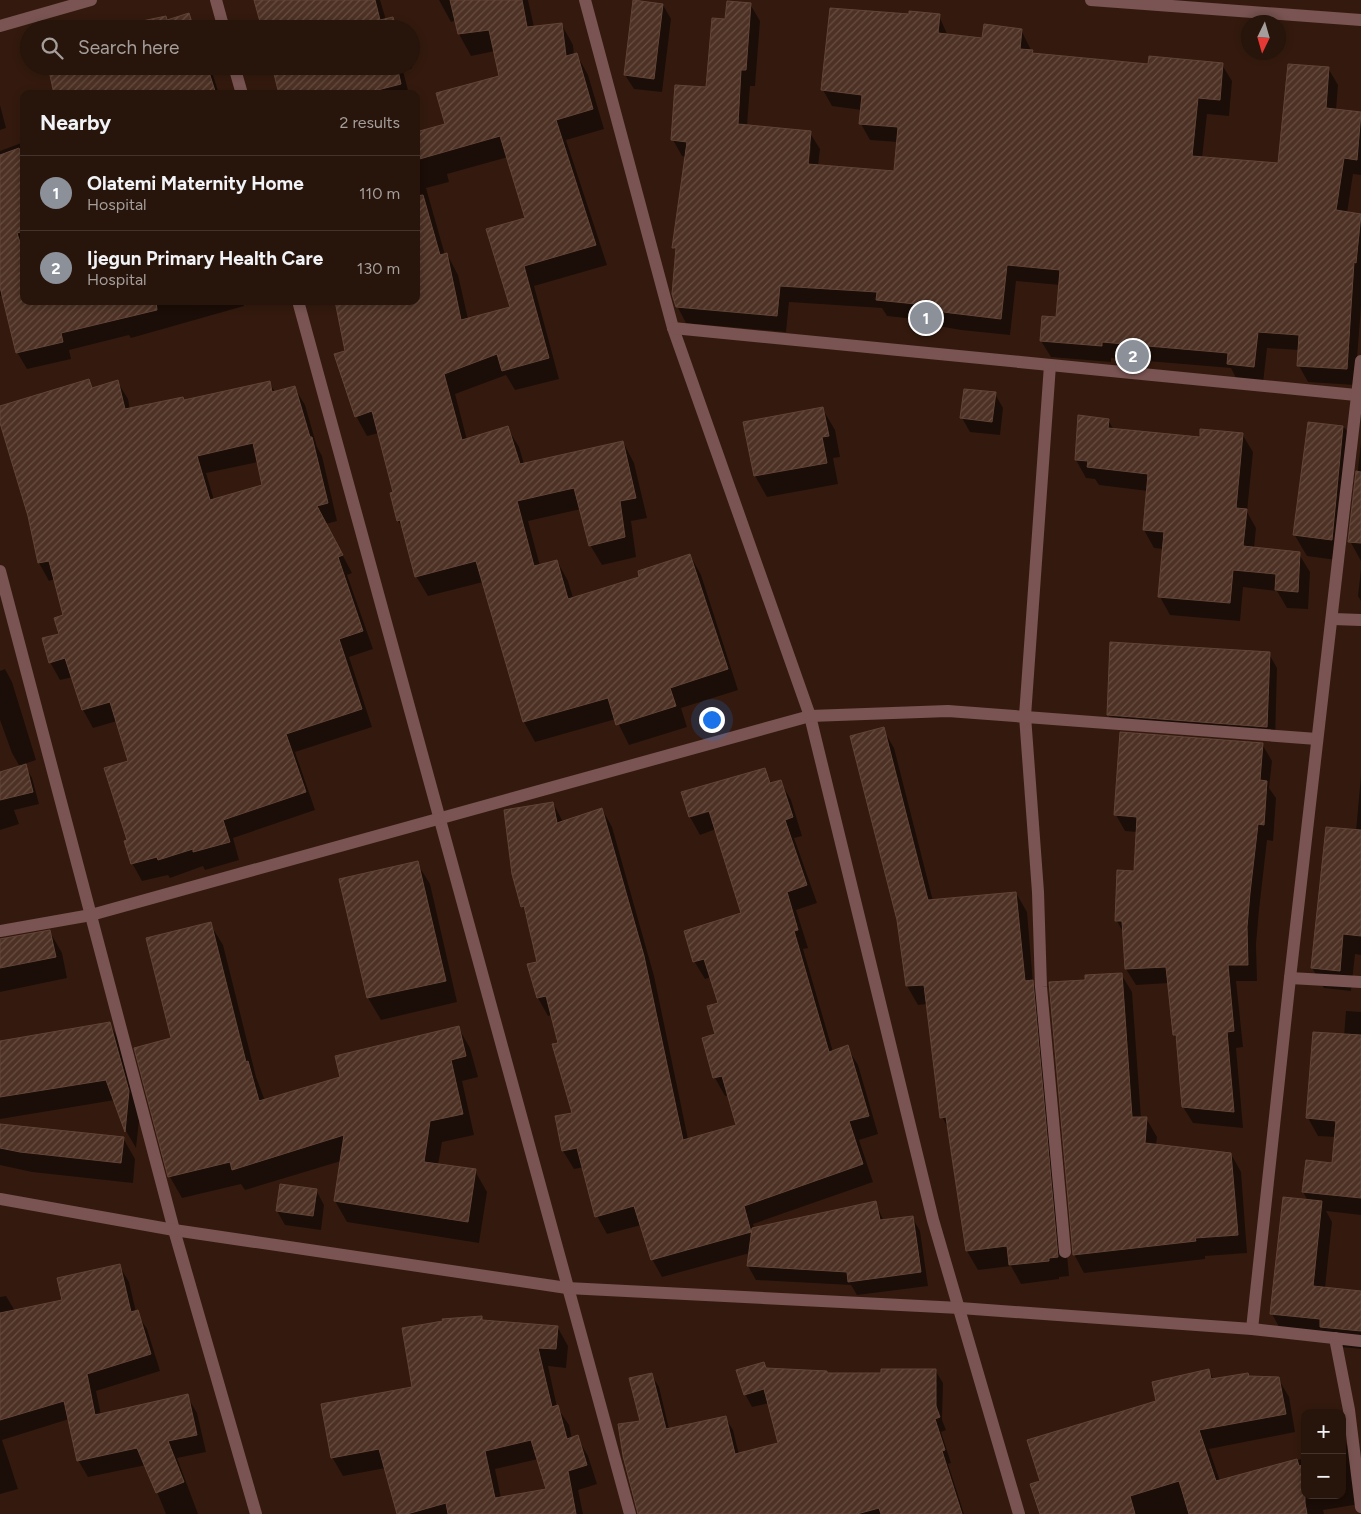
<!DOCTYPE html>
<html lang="en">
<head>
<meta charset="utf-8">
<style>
  body { margin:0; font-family:Figtree,sans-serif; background:#332118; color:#f1f3f6 }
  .controls { position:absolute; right:15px; bottom:15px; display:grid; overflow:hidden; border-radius:10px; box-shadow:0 2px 8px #0003 }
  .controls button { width:45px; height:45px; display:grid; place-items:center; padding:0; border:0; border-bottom:1px solid #43332b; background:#27140a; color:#f1f3f6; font:25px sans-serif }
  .compass { position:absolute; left:1241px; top:15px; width:45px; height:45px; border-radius:50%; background:#27140a; box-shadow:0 2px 8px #0003; rotate:185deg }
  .you { position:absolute; left:711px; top:719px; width:18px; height:18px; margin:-12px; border:4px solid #fff; border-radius:50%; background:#1a73e8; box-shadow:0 0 0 8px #1a73e833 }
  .badge { display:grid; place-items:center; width:32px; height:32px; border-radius:50%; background:#8c9099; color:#fff; font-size:16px; font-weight:700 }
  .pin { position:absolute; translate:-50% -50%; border:2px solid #fff; box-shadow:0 1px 5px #0006 }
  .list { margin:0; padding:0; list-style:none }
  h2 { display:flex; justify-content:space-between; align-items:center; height:65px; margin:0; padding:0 20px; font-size:21px }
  h2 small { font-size:16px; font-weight:400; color:#a49e9c }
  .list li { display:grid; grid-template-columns:32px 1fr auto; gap:15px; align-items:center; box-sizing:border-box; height:75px; padding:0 20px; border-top:1px solid #43332b }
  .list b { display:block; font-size:19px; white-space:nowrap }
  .list p { margin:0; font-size:16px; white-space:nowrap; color:#a49e9c }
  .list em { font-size:16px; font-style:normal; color:#a49e9c }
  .icon { flex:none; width:28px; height:28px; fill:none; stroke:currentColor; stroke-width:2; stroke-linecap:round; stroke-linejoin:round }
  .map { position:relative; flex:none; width:1361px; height:1514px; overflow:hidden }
  .search { position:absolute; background:#27140a; box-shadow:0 2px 8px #0003; left:20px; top:20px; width:400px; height:55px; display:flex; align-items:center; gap:12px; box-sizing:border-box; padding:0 18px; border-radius:28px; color:#a49e9c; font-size:19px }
  .panel { position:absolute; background:#27140a; box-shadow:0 2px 8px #0003; left:20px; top:90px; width:400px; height:215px; border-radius:10px }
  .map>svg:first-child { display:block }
</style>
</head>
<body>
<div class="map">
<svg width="1361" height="1514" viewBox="0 0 1361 1514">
  <defs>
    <pattern id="building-hatch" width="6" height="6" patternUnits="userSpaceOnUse" patternTransform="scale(1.25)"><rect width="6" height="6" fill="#4d3124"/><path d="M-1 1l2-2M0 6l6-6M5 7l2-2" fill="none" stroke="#674f43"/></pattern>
  </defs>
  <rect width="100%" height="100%" fill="#341a0e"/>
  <g fill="#0007" fill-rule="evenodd">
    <path d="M255 0H380L386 20 392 18 398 29H263Z"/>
    <path d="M439 0H528L534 27 562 25 573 45 574 55H577L588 75 604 129 566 140 607 265 534 286 559 379 515 390 506 375 455 394 467 440 507 427 519 447 524 464 623 442 634 463 647 518 631 521 636 557 602 565 590 545 581 509 528 521 540 566 557 561 568 581 573 598 641 577 690 555 701 575 738 690 681 708 687 727 629 745 616 719 535 742 524 722 483 582 428 596 416 576 404 530 398 521 395 493 379 433 367 436 356 416 347 351 416 301V133L446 125 500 76 495 51 471 56 460 36 456 20 451 22ZM508 157 527 219 511 308 468 319 458 275 447 254 445 255 426 188 449 182 447 174Z"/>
    <path d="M750 4 760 21 755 86H750L747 126 810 133 820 149 818 166 895 172 898 142 870 140 861 124 862 110 832 106 823 90 910 16H939L948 36 983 40 1021 30 1033 54 1149 65H1222L1232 81 1229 116 1207 114 1202 158 1279 165 1328 68 1338 85 1336 110 1361 113V175L1353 174 1347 213 1361 218V306L1355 385 1308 382 1299 366V350L1267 348 1263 383 1237 380 1231 368 1111 358V362L1051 357 1041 341 1057 319 1060 285 1016 281 1010 335 961 330 927 324 924 320 887 316 882 308 789 302 786 332 686 323 677 306V253L674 248 687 157 682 156 673 140 707 89 726 21ZM808 146H811L808 171 806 170Z"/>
    <path d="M663 5 671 19 662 92 634 89 625 75Z"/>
    <path d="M188 14 197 29H110L166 17 168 21Z"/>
    <path d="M411 65 412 68 403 71 409 94H280L279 66Z"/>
    <path d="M49 66H210L219 94H55Z"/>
    <path d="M0 105 6 128 0 130Z"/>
    <path d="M24 142V301H243L244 306 131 338 129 335 69 350 71 359 27 369 17 352 3 295 0 296V151Z"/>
    <path d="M88 381 93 389 117 381 128 399 130 410 184 401 269 382 275 392 294 387 305 405 317 447 322 456 337 521 326 524 352 573 347 575 373 649 349 657 372 727 295 752 315 810 233 838 239 860 205 870 203 866 170 878 168 875 142 881 132 863 129 841 130 762 117 721 93 728 83 710 73 677 60 680 50 662 61 635 65 616 55 579 49 581 39 563 29 516 0 419V407ZM258 462 264 486 214 500 206 473Z"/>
    <path d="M995 394 1003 408 1000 435 970 432 962 418Z"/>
    <path d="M822 408 835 430 840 457 833 458 838 484 767 497 755 476Z"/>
    <path d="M1108 420 1114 430 1201 438 1242 434 1253 452 1247 512 1256 528 1254 548 1299 554 1310 572 1308 609 1287 608 1277 591 1243 587 1240 621 1170 615 1160 597 1164 549 1154 548 1144 530 1148 491 1099 485 1095 479 1086 478 1076 460Z"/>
    <path d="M1309 423 1345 428 1357 449 1344 561 1307 556 1294 534Z"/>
    <path d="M1361 443V561L1350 541Z"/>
    <path d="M1361 569V601L1358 596Z"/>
    <path d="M1269 654 1277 668 1275 741 1116 729 1108 715Z"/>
    <path d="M5 669 12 682 36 760 24 764 32 778 39 804 14 810 19 824 0 830V772L20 767 12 753 0 720V671Z"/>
    <path d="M883 729 894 748 933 901 1016 893 1027 912 1033 984 1043 1001 1069 1276 1059 1277V1279L1021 1284 1011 1266 978 1270 967 1251 950 1131 942 1117 927 1004 918 1005 907 986 898 920Z"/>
    <path d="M1262 744 1272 761 1269 788 1276 798 1273 841 1267 840 1259 910 1256 944 1257 981H1236L1243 1047 1236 1048 1243 1128 1193 1123 1183 1107 1178 1043 1174 1035 1169 983 1136 985 1126 969 1124 934 1117 921 1135 872 1137 832 1125 831 1116 815Z"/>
    <path d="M764 770 772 784 780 781 791 800 802 836 794 838 817 903 796 910 808 948 803 949 833 1052 847 1047 858 1065 878 1134 859 1140 873 1182 753 1224 754 1228 875 1203 884 1221 912 1217 920 1231 928 1286 857 1295 851 1285 756 1280 748 1266 750 1253 662 1277 652 1259 641 1225 607 1234 597 1216 584 1167 574 1169 563 1151 556 1117 573 1114 553 1045 559 1044 552 1015 548 1016 538 998 529 965 539 963 514 874 506 811 553 803 563 822 602 809 612 827 654 976 688 1139 738 1126 729 1095 725 1096 715 1078 703 1038 717 1035 708 1007 719 1003 711 977 705 979 694 961 685 932 743 914 716 829 700 835 690 817 683 793ZM715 807 716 810 692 817V815Z"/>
    <path d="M1361 776V955L1355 954 1351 991 1324 988 1312 968 1356 831Z"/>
    <path d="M417 863 430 884 457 1002 381 1020 368 998 341 880Z"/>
    <path d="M210 924 223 945 256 1077 265 1101 341 1078 458 1027 470 1048 478 1077 462 1081 474 1135 442 1142 438 1165 475 1171 487 1192 479 1243 347 1222 335 1201 341 1161 245 1190 241 1184 182 1198 170 1177 136 1048 172 1039Z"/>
    <path d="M50 932 62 953 67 978 0 992V940Z"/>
    <path d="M1121 974 1132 992 1141 1118H1146L1157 1137 1156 1146 1231 1154 1241 1172 1247 1253 1205 1256V1259L1084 1273 1074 1254 1086 981Z"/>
    <path d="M1346 1011 1361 1012V1215L1326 1211 1332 1222 1325 1288 1361 1292V1349L1332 1346 1327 1338 1283 1334 1272 1314 1284 1198 1308 1201 1303 1192 1333 1165 1336 1137 1318 1136 1308 1118 1344 1036Z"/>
    <path d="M109 1023 121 1043 140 1112 136 1148 126 1131 115 1100 0 1119V1042Z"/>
    <path d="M0 1125 123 1138 135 1159 133 1183 32 1172 0 1165Z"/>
    <path d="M316 1190 324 1205 321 1230 285 1225 277 1211Z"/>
    <path d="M119 1265 129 1282 136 1312 147 1329 160 1371 96 1391 101 1415 187 1396 197 1413 206 1452 177 1458 198 1514H166L146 1465 88 1477 78 1460 69 1419 2 1440 18 1489 0 1494V1297L6 1296 15 1311 64 1300Z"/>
    <path d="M481 1318 482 1320 558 1328 568 1346 566 1368 548 1366 557 1407 569 1425 572 1439 577 1437 588 1456 597 1484 578 1490 583 1514H408L403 1431 396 1466 343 1476 332 1457 414 1388ZM538 1459 548 1490 501 1498 495 1469Z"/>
    <path d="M764 1364 767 1369 827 1374H882L935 1370 943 1383 942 1420 946 1430 941 1432 951 1463 948 1464 964 1514H639L641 1422 651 1374 659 1387 669 1429 725 1417 733 1430 739 1455 780 1444 769 1403 752 1407 745 1394Z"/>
    <path d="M1209 1371 1214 1380 1248 1374 1250 1378H1278L1289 1397 1295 1432 1209 1449 1220 1481 1305 1458V1495H1342L1343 1438 1354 1457 1360 1504 1323 1510 1324 1514H1041V1482L1158 1402Z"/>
  </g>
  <g fill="url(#building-hatch)" stroke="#624437" fill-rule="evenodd">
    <path d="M254 0H375L380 20 393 17 396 29H262Z"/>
    <path d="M450 0H522L527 27 562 23 566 56 577 53 593 109 556 120 596 245 524 266 549 358 502 371 497 354 444 374 462 440 508 426 520 464 623 441 636 498 620 501 625 537 589 546 574 488 517 501 534 566 557 560 568 599 639 577 638 571 690 554 728 669 670 688 676 706 616 725 608 698 523 722 476 561 415 577 400 520 397 521 390 493 393 492 372 411 355 417 334 354 345 351 335 301H416V196L423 195 440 255 447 253 461 320 510 307 486 229 525 218 500 136 416 160V132L445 124 436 93 499 76 489 30 458 34Z"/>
    <path d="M633 0 663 4 654 79 624 75Z"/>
    <path d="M727 1 751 3 746 70H741L738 124 811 131 808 164 894 171 898 127 859 124 862 95 821 90 830 8 909 14V11L940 14 938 33 982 38 984 24 1022 29 1020 49 1033 50 1032 53 1148 64 1149 56 1223 63 1220 100 1198 98 1192 156 1278 163 1288 64 1329 67 1326 108 1361 112 1357 160 1344 158 1336 210 1361 214 1356 263 1354 262 1347 369 1297 366 1299 335 1258 332 1254 367 1227 364 1228 353 1102 342V346L1040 341 1042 316 1056 317 1060 270 1007 265 1001 319 951 313 916 308V304L876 300 877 292 780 286 777 316 676 307 672 294 676 248H672L687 142 671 140 675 85 706 87 712 18 725 19Z"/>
    <path d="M189 13 194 29H104L166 16 167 20Z"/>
    <path d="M48 66H207L216 94H54Z"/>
    <path d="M272 66H397L401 84 362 94H279Z"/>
    <path d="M19 148 24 162V231L17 233 24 255V301H156L157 310 61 333 63 342 16 353 0 287V155Z"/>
    <path d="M89 379 92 388 118 380 125 409 183 397 184 400 270 381 272 392 295 386 310 437H312L328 503 317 506 343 555 338 557 363 631 339 639 362 709 286 734 306 792 223 820 230 842 193 852V849L158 860 157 857 131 864 124 841 127 840 104 768 128 761 110 702 82 710 65 658 49 663 42 638 59 634 54 618 63 615 49 561 38 563 28 516 0 423V406ZM253 443 262 485 210 500 197 456Z"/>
    <path d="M964 389 996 392 992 422 960 418Z"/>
    <path d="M823 407 829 436 822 437 827 463 754 476 743 422Z"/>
    <path d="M1078 415 1109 419 1108 428 1200 437V429L1243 433 1236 508 1247 509 1243 546 1300 552 1298 592 1275 590 1276 574 1233 570 1230 603 1158 597 1164 532 1143 530 1148 474 1087 467 1088 461 1075 460Z"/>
    <path d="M1308 422 1343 426 1332 540 1293 535Z"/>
    <path d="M1356 471 1361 472V543L1348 542Z"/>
    <path d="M1110 642 1270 652 1267 727 1107 715Z"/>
    <path d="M884 727 928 900 1016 892 1025 981 1033 980 1058 1257 1049 1258V1261L1009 1265 1007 1246 966 1251 946 1117 940 1118 924 985 906 986 897 920 850 736Z"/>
    <path d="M1120 732 1263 743 1260 780 1267 781 1264 825 1258 824 1250 893 1247 927 1248 965H1228L1234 1031 1227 1032 1234 1112 1182 1107 1176 1035H1173L1166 967 1125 969 1122 921H1115L1117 870 1134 871 1137 817 1114 815Z"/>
    <path d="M26 764 33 792 0 800V772Z"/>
    <path d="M765 768 770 783 781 780 793 817 785 820 807 885 787 892 798 930 794 931 829 1052 848 1045 869 1116 849 1121 863 1164 744 1206 751 1232 651 1260 634 1206 595 1217 577 1148 562 1151 555 1116 572 1113 552 1044 558 1043 546 996 537 998 527 964 537 962 524 906 521 907 512 874 504 810 553 802 557 823 602 808 644 956 683 1140 736 1125 722 1076 713 1078 702 1038 715 1034 707 1006 718 1003 704 959 693 962 684 931 741 913 709 811 689 817 681 792Z"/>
    <path d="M1326 827 1361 830V936L1343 934 1340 971 1311 968Z"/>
    <path d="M418 861 446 981 367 998 339 879Z"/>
    <path d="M211 922 246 1062 248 1061 259 1101 340 1077 335 1056 459 1026 466 1056 451 1060 463 1114 430 1121 424 1162 476 1169 468 1222 334 1201 344 1135 232 1170 230 1162 168 1177 134 1048 171 1038 146 938Z"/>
    <path d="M50 930 56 957 0 968V939Z"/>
    <path d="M1122 973 1132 1117H1147L1145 1143 1231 1153 1238 1235 1195 1238 1196 1241 1073 1255 1049 982 1085 980V975Z"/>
    <path d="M110 1022 129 1091 125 1132 106 1080 0 1097V1041Z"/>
    <path d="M1313 1032 1361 1035V1198L1302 1192 1306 1160 1332 1163 1336 1121 1306 1118Z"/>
    <path d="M0 1124 124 1137 121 1163 20 1152 0 1148Z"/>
    <path d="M280 1184 317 1189 313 1216 276 1211Z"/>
    <path d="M1283 1197 1322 1201 1313 1286 1361 1291V1331L1320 1327V1319L1270 1314Z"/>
    <path d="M876 1201 880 1220 913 1216 921 1272 848 1282 847 1272 747 1266 752 1228Z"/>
    <path d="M120 1264 131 1312 138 1310 151 1354 87 1374 95 1415 188 1394 197 1435 168 1441 184 1482 156 1493 137 1448 77 1461 64 1401 0 1420V1313L62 1300 57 1278Z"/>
    <path d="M482 1316V1320L558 1326 556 1349 538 1348 552 1407 558 1405 567 1439 578 1435 587 1465 568 1471 576 1514H448L446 1503 407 1514H397L379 1449 331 1458 321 1404 412 1387 402 1328 443 1321 442 1319ZM531 1440 546 1489 495 1498 485 1451Z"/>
    <path d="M764 1362 766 1368 827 1371V1373H881V1369H936V1406L940 1417 935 1419 945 1450 942 1451 962 1514H881L879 1508 857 1514H638L623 1456 618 1424 640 1421 629 1378 652 1373 666 1429 726 1416 735 1454 778 1443 764 1389 744 1395 736 1370Z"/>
    <path d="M1209 1369 1211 1379 1248 1373 1249 1376 1279 1377 1286 1414 1199 1430 1216 1481 1297 1459 1299 1466 1305 1464V1503L1307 1514H1189L1179 1481 1130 1496 1135 1514H1040L1030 1484 1040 1481 1027 1440 1156 1401 1152 1382Z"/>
  </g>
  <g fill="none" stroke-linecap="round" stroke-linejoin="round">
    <g stroke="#795452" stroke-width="12">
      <path d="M216 0 224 29"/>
      <path d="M585 0 673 328 810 716 933 1220 1019 1514"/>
      <path d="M1091 0 1361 20"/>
      <path d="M0 26 91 0"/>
      <path d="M234 66 242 94"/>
      <path d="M298 301 630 1514"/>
      <path d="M673 328 1356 395"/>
      <path d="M1050 365 1025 716 1038 892 1041 987 1065 1252"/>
      <path d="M0 571 174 1230 256 1514"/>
      <path d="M1333 619 1361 620"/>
      <path d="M0 931 91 915 810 716 948 711 1317 739"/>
      <path d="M1290 978 1361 982"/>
      <path d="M1252 1329 1290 978 1361 361"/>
      <path d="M1335 1338 1349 1410 1361 1507"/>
    </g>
    <path stroke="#795452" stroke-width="12" d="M0 1199 174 1230 567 1288 960 1308 1252 1329 1361 1341"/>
  </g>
</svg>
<div class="controls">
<button>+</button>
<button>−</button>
</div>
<svg class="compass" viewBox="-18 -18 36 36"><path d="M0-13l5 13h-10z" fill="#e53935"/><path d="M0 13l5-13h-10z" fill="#a49e9c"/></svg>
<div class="you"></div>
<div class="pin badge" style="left:926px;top:318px">1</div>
<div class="pin badge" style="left:1133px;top:356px">2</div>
<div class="search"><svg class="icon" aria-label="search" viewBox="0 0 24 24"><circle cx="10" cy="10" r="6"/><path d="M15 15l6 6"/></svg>Search here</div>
<section class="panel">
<h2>Nearby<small>2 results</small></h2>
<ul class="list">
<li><span class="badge">1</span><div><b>Olatemi Maternity Home</b><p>Hospital</p></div><em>110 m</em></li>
<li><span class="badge">2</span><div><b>Ijegun Primary Health Care</b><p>Hospital</p></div><em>130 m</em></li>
</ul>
</section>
</div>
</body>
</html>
